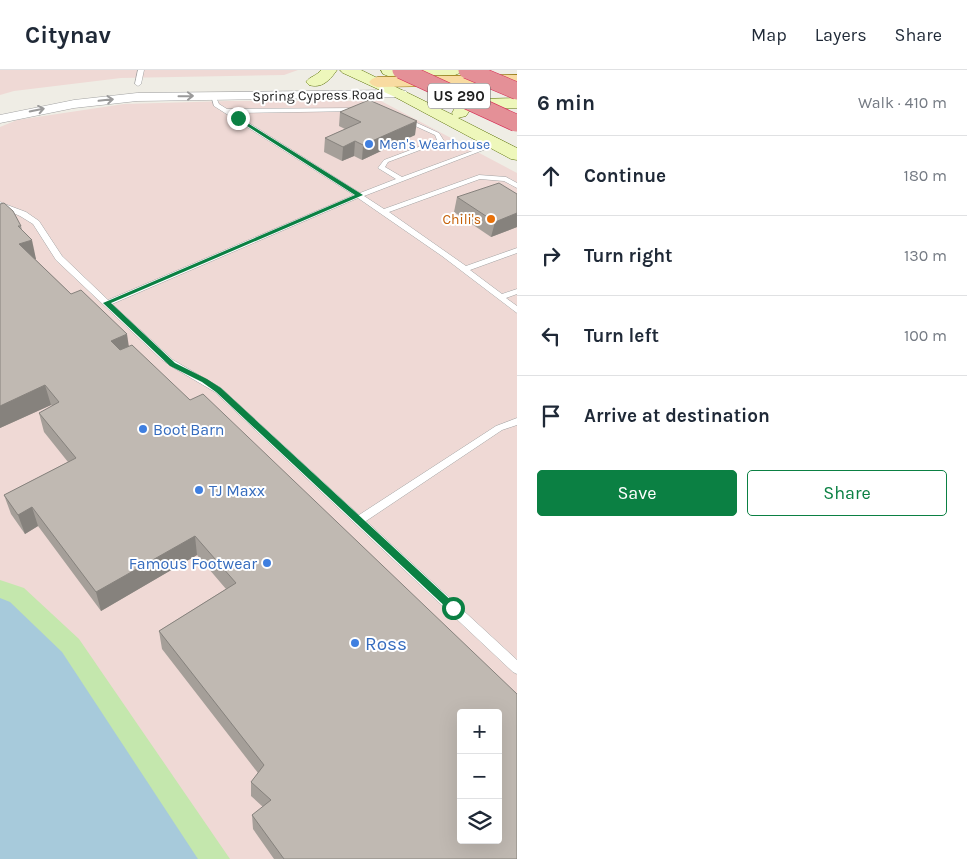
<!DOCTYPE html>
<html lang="en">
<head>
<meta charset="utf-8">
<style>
  body { margin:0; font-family:Karla,sans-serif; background:#f2f2f3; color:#1f2937 }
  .controls { position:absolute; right:15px; bottom:15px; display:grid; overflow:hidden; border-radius:5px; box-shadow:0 5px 20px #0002 }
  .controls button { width:45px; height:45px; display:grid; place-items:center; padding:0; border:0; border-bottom:1px solid #e0e1e3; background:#fff; color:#1f2937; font:25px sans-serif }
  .stop { position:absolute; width:15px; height:15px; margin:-11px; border:4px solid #0b8043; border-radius:50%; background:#fff }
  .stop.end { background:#0b8043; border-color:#fff; box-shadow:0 1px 5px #0008 }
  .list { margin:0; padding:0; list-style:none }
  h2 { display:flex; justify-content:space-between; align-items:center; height:65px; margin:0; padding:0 20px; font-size:21px }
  h2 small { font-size:16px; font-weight:400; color:#747a83 }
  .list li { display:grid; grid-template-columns:32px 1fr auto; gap:15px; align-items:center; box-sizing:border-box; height:80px; padding:0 20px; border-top:1px solid #e0e1e3 }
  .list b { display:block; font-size:19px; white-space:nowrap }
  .list em { font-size:16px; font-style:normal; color:#747a83 }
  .actions { display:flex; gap:10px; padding:15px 20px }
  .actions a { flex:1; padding:11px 0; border:1px solid #0b8043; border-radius:5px; text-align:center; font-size:18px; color:#0b8043 }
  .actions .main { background:#0b8043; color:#fff }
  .icon { flex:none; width:28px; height:28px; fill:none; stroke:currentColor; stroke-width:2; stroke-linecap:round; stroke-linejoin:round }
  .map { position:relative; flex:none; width:517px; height:789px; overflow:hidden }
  header { display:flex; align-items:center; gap:30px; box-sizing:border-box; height:70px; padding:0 25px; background:#fff; border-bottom:1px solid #e0e1e3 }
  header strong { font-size:24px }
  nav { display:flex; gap:28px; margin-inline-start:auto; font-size:18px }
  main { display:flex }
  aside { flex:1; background:#fff }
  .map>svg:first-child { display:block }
</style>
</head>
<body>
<header>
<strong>Citynav</strong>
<nav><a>Map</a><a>Layers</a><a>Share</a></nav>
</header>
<main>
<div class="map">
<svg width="517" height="789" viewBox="0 0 517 789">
  <rect width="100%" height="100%" fill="#efede5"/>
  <g fill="#efd9d5" fill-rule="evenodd">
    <path d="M0 0H298L284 5 121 8 14 21 0 25Z"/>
    <path d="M229 31H381L517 103V789H181L0 533V57L17 50 124 34ZM461 643H498V770H461Z"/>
  </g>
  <path fill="#c4e7ad" d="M0 510 24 518 79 569 230 789H0Z"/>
  <path fill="#a7cadb" d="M0 528 10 532 62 582 198 789H0Z"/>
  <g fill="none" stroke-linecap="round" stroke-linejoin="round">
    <defs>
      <g id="service">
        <path d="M138 0H144L141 14 138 16 135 14Z"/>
        <path d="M211 25H215L219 34 227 39 361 38V40L359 41 233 43 360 123 396 109 378 98 384 90 437 70 435 65 402 50V48H406L439 63 444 71 388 92 385 97 402 107 494 73 499 74 364 126 384 139 479 105 506 107 517 113V118L504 111 480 109 389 142 466 196 517 178V183L470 200 502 224 517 219V224L506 228 517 236V243L442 186 358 128 112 234 173 290 221 318 359 445 496 356 517 348V355L502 360 366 451 517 590V604L513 602 215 322 174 298 161 289 56 190 33 154 20 146 0 137V132L2 133 26 142 39 151 62 186 108 230 354 125 214 36Z"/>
      </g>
      <path id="tertiary" d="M401 20 406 21 408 24 406 27 137 31 74 38 0 53V45L74 30 137 23Z"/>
      <g id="secondary">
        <path d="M321 0H337C330 10 322 19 309 15L306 12C310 6 317 6 321 0Z"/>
        <path d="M340 0H361L453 45 452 43 457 34 474 29 517 28V38L475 39 470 40 466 46 458 48 517 78V90L511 89 395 27 343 3Z"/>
        <path d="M381 0H463L460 3 455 5 388 6 383 4Z"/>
      </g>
      <path id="primary" d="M517 5V15L377 17 372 15 369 12 372 9 377 7Z"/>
    </defs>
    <use href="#service" stroke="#a3a3a3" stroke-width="1"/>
    <use href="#tertiary" stroke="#a3a3a3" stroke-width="1"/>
    <use href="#secondary" stroke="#5d7309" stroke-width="1"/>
    <use href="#primary" stroke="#947305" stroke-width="1"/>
    <use href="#service" fill="#fff" fill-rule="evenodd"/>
    <use href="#tertiary" fill="#fff" fill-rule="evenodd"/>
    <use href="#secondary" fill="#eef7bb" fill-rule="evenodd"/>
    <use href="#primary" fill="#f8dba1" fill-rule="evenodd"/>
    <defs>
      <g id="motorway-bridge">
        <path d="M401 0 516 53"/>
        <path d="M467 0 517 21"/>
      </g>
    </defs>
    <use href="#motorway-bridge" stroke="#d52b54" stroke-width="18" stroke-linecap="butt"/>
    <use href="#motorway-bridge" stroke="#e49097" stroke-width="17"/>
  </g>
  <g fill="#a59f99">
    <path d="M340 42 415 65 362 90 354 86 342 91 324 82 325 68 345 59 339 56Z"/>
    <path d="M517 124V157L491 167 454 142 457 127Z"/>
    <path d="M0 134 21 156 22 160 36 189H35L71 224 129 276 517 789H274L253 759 252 745 263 737 251 726V712L258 703 162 579 159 561 226 519 197 485 101 541 38 456 25 464 11 444 4 425 68 392 44 362 39 343 52 336 51 335 0 358Z"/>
  </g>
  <g fill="#86827d">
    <path d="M417 51 415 65 362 90 363 75Z"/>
    <path d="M355 71 354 86 342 91 343 77Z"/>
    <path d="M517 143V157L491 167 495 152Z"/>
    <path d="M32 170 36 189 24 193 19 174Z"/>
    <path d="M127 264 130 284 115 291 111 271Z"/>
    <path d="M45 315 51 335 0 358V336Z"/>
    <path d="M32 437 38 456 25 464 18 445Z"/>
    <path d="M195 466 197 485 101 541 96 522Z"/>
  </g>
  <g fill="#c0b9b2" stroke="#86827d" fill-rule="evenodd">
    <path d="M369 30 417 51 363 75 355 71 343 77 325 68 361 52 340 42Z"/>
    <path d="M499 113 517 124V143L495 152 457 127Z"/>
    <path d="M4 133 13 141 21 156H18L32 170 19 174 71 224 81 220 127 264 111 271 120 280 132 275 190 330 203 324 517 624V789H284L252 745 271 730 251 712 264 695 159 561 236 513 195 466 96 522 32 437 18 445 4 425 76 388 39 343 59 332 45 315 0 336V134ZM461 643H498V770H461Z"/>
  </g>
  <defs><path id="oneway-shaft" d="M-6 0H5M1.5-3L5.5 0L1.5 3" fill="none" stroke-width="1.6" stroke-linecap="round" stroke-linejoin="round" transform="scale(1.25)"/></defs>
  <g stroke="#9a9a9a">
    <use href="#oneway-shaft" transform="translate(186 26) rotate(-1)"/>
    <use href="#oneway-shaft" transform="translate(106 30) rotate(-6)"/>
    <use href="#oneway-shaft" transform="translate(37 40) rotate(-12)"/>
  </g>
  <path fill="#0b8043" d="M238 47 363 125 111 233 175 293 207 309 221 318 456 535V541H450L216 322 202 312 170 296 103 233 355 125 236 49Z"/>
  <g fill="#3f7fe0" stroke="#fff" stroke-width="2">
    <circle cx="369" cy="74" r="5"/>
    <circle cx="143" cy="359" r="5"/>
    <circle cx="199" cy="420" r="5"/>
    <circle cx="267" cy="493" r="5"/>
    <circle cx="355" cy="573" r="5"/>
  </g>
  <circle fill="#e8710a" stroke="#fff" stroke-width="2" cx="491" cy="149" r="5"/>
  <g text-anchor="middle" stroke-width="4" stroke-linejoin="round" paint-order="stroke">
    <g font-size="14" fill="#1f1f1f" stroke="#fff">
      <text transform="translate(318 25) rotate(-1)" y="5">Spring Cypress Road</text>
    </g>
    <g font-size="14" fill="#366cbe" stroke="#fff" text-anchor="start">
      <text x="379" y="79">Men's Wearhouse</text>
    </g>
    <g font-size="14" fill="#c56008" stroke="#fff" text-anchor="end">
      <text x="481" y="154">Chili's</text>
    </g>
    <rect fill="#fff" stroke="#626262" stroke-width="1" x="428" y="13.5" width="62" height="25" rx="4"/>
    <g font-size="15" font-weight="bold" fill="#1f1f1f">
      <text x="459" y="31">US 290</text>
    </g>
    <g font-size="16" fill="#366cbe" stroke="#fff" text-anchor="start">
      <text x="153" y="365">Boot Barn</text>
      <text x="209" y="426">TJ Maxx</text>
      <text x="257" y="499" text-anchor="end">Famous Footwear</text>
    </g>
    <g font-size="19" fill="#366cbe" stroke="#fff" text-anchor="start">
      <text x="365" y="580">Ross</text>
    </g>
  </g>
</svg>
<div class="controls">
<button>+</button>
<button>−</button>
<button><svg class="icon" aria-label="layers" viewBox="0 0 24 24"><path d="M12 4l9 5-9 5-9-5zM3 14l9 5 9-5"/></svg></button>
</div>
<div class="stop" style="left:453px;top:538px"></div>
<div class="stop end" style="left:238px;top:48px"></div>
</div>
<aside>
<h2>6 min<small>Walk · 410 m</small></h2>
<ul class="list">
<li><svg class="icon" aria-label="ahead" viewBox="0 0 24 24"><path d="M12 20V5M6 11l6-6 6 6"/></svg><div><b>Continue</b></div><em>180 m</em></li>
<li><svg class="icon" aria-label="right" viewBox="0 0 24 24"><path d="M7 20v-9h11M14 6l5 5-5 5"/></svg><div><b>Turn right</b></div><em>130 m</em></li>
<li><svg class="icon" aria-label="left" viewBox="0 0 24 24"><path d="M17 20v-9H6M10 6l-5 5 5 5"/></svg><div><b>Turn left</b></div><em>100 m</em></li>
<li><svg class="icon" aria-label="arrive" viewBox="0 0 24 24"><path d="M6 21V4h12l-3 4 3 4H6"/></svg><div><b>Arrive at destination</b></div></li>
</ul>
<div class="actions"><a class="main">Save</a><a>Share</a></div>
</aside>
</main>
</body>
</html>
